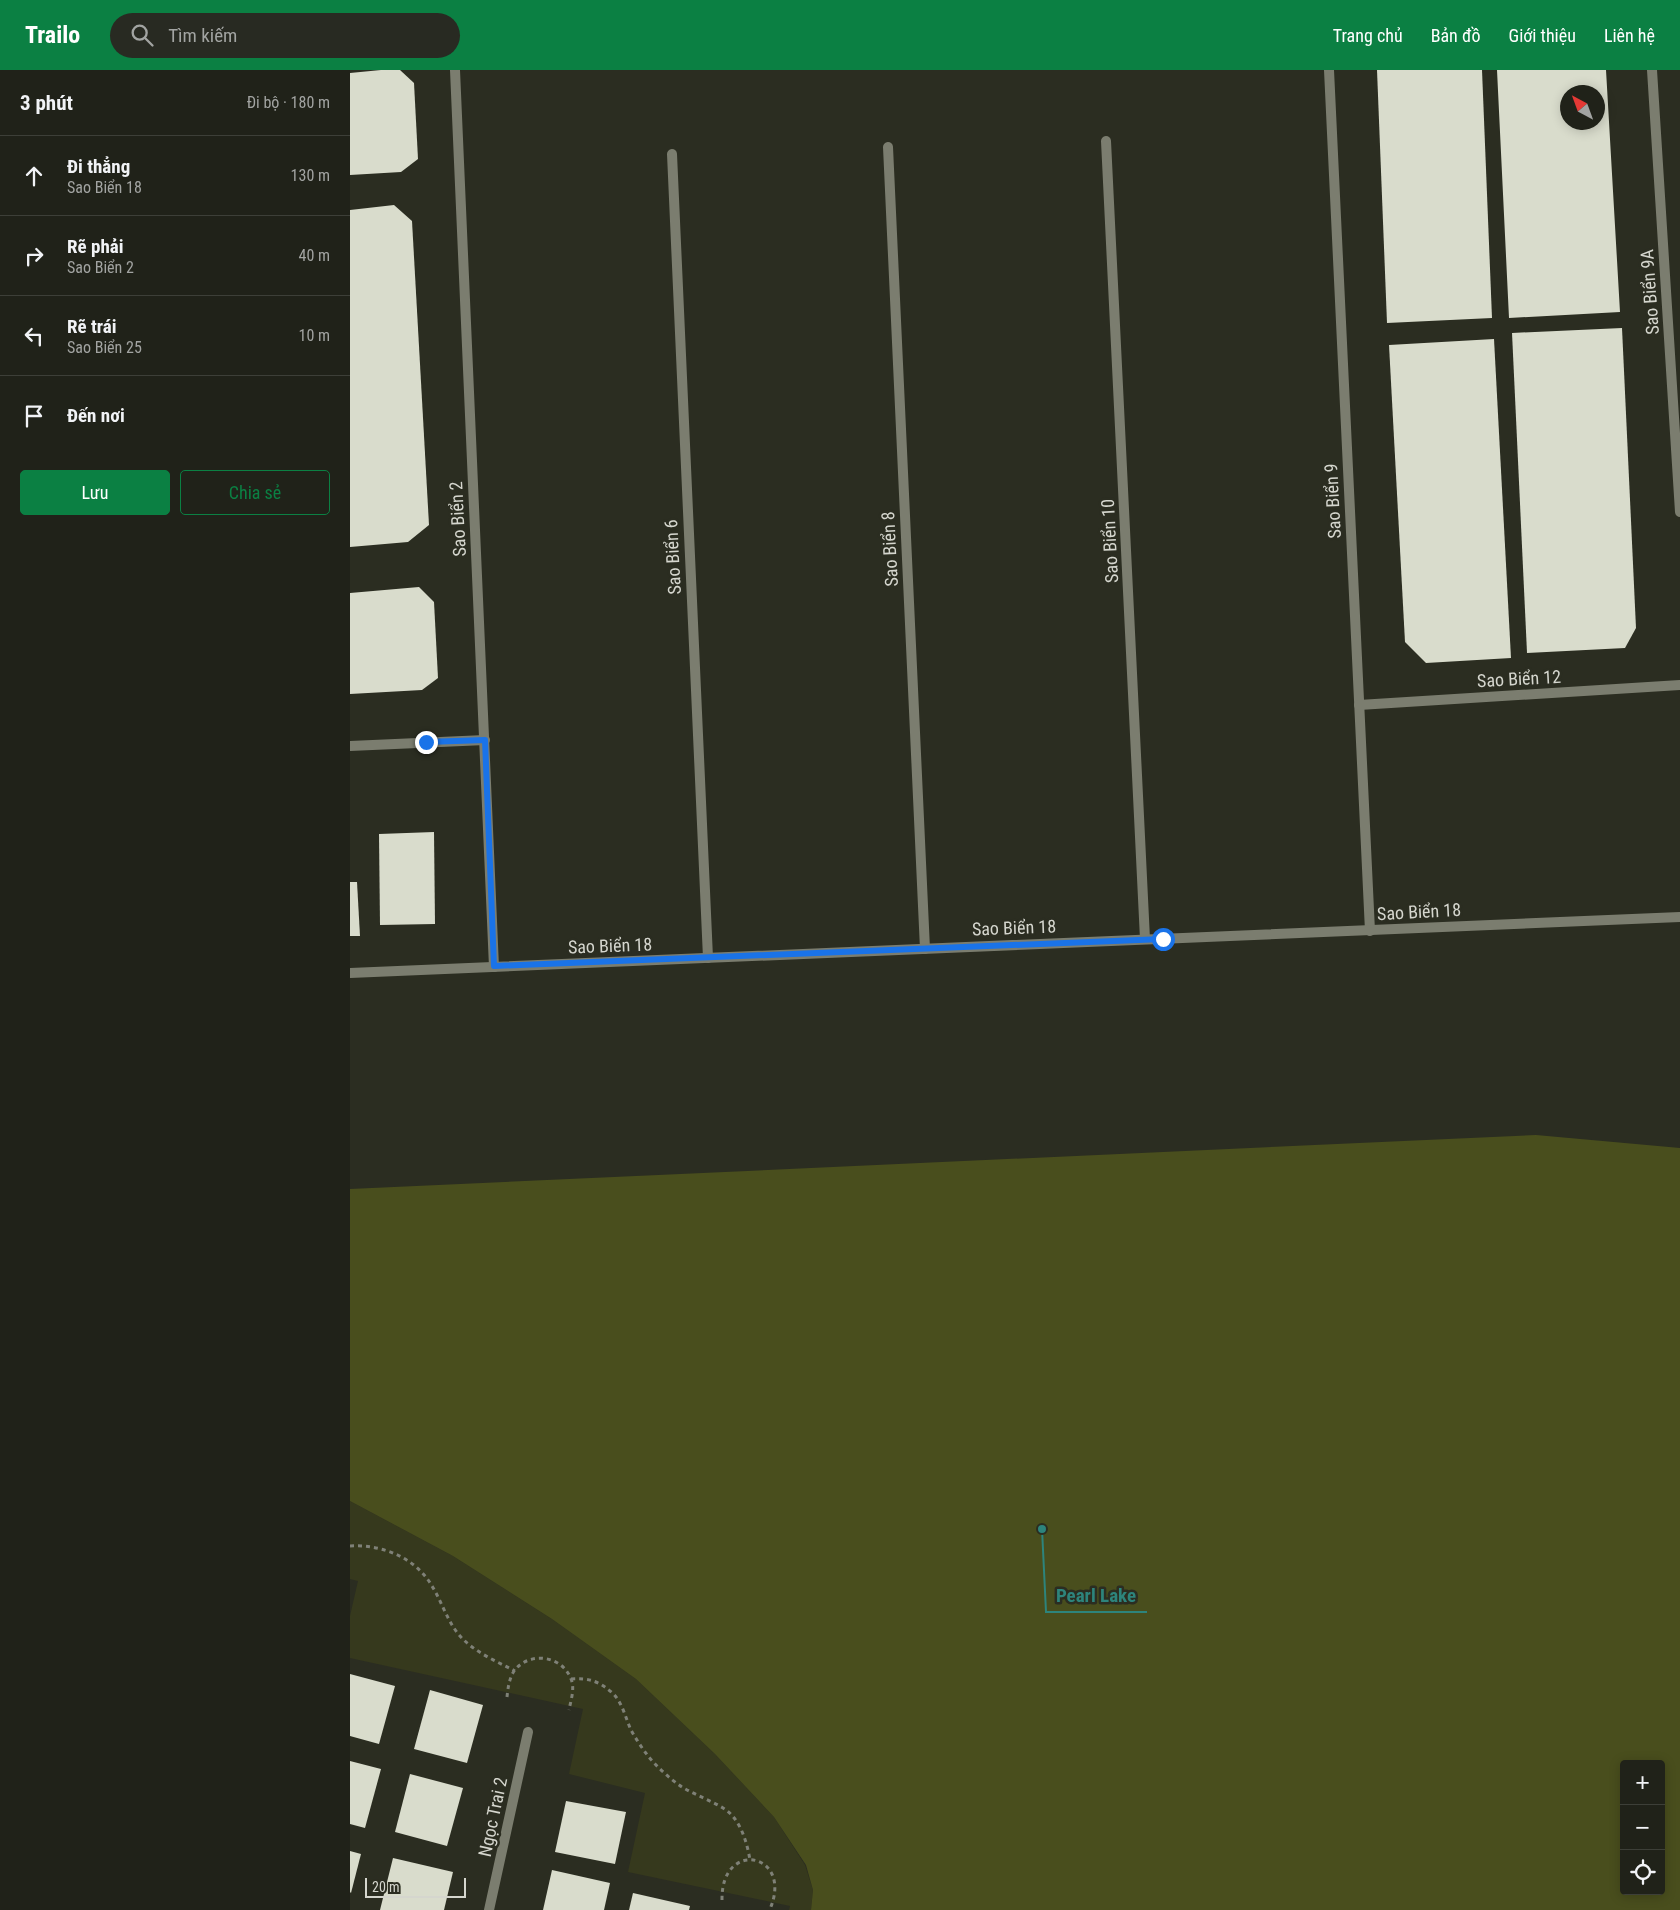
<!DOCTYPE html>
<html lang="vi">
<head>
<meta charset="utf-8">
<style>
  body { margin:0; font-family:"Roboto Condensed",sans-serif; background:#282a22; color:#f1f3f6 }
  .controls { position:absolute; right:15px; bottom:15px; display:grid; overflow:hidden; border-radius:5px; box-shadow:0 2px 12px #0003 }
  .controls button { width:45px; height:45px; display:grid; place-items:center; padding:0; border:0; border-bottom:1px solid #3d3f38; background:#202219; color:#f1f3f6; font:25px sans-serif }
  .compass { position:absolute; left:1210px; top:15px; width:45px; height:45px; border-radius:50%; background:#202219; box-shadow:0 2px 12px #0003; rotate:319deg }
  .scale { position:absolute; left:15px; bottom:12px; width:101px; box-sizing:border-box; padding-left:5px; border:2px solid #d5d6ce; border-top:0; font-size:14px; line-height:18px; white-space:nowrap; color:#d5d6ce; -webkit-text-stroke:4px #2b2d21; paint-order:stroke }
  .stop { position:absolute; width:15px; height:15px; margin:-11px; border:4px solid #1a73e8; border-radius:50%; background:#fff }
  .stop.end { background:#1a73e8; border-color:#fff; box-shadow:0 1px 5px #0008 }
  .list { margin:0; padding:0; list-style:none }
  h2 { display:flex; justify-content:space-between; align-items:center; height:65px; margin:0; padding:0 20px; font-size:21px }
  h2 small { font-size:16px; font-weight:400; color:#a2a4a2 }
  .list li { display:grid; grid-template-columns:32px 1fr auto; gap:15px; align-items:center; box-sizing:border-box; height:80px; padding:0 20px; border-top:1px solid #3d3f38 }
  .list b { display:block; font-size:19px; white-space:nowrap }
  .list p { margin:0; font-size:16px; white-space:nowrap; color:#a2a4a2 }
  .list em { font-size:16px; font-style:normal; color:#a2a4a2 }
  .actions { display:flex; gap:10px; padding:15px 20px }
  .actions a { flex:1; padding:11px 0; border:1px solid #0b8043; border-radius:5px; text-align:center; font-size:18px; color:#0b8043 }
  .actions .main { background:#0b8043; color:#fff }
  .icon { flex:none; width:28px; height:28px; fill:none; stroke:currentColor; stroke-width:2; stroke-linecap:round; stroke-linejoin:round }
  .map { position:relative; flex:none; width:1330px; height:1840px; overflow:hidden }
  header { display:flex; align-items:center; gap:30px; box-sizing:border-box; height:70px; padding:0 25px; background:#0b8043; color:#fff }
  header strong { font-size:24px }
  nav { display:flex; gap:28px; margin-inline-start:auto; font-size:18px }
  .search { width:350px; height:45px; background:#282a22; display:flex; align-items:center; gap:12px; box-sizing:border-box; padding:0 18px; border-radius:28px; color:#a2a4a2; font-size:19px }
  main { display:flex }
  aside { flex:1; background:#202219 }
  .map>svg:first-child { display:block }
</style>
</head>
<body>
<header>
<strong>Trailo</strong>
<div class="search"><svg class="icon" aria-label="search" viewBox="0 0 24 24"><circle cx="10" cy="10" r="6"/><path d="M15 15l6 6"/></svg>Tìm kiếm</div>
<nav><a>Trang chủ</a><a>Bản đồ</a><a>Giới thiệu</a><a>Liên hệ</a></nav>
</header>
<main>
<aside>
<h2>3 phút<small>Đi bộ · 180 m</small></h2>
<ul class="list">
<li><svg class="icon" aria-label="ahead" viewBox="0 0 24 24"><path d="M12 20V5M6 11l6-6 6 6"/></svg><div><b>Đi thẳng</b><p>Sao Biển 18</p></div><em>130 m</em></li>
<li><svg class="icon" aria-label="right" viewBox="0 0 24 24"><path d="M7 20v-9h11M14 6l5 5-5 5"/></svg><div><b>Rẽ phải</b><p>Sao Biển 2</p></div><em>40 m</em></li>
<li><svg class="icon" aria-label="left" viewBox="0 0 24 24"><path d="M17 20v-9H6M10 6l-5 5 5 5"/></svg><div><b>Rẽ trái</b><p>Sao Biển 25</p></div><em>10 m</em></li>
<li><svg class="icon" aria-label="arrive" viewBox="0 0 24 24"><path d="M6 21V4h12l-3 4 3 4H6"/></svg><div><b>Đến nơi</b></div></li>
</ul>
<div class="actions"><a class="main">Lưu</a><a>Chia sẻ</a></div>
</aside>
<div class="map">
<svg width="1330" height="1840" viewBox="0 0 1330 1840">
  <rect width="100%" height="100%" fill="#2b2d21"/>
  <path fill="#36391d" d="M0 1431 103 1486 202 1549 286 1609 365 1684 424 1747 455 1795 463 1820 461 1840H439L440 1836 278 1802 295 1723 219 1704 233 1639 0 1588V1546L8 1511 0 1509Z"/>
  <path fill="#494e1d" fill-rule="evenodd" d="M1186 1065 1330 1078V1840H461L463 1820 456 1795 424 1747 365 1684 286 1609 202 1549 103 1486 0 1431V1119ZM1274 1694H1311V1821H1274Z"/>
  <g fill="#d9dccc" fill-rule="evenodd">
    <path d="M31 0H50L64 13 68 89 51 102 0 105V3Z"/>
    <path d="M1027 0H1132L1142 248 1037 253Z"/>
    <path d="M1147 0H1256L1270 242 1159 248ZM1218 22H1248V52H1218Z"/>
    <path d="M44 135 62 151 79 455 58 472 0 477V140Z"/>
    <path d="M1272 258 1286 558 1275 578 1177 583 1162 263Z"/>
    <path d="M1144 269 1161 588 1076 593 1055 572 1039 275Z"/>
    <path d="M69 517 84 532 88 608 72 620 0 624V523Z"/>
    <path d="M84 762 85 854 30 855 29 764Z"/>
    <path d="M0 812H7L10 866H0Z"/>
    <path d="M0 1604 45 1616 29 1674 0 1666Z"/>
    <path d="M80 1620 133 1635 117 1693 64 1679Z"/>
    <path d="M0 1691 31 1699 15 1758 0 1754Z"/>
    <path d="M60 1704 113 1718 97 1776 45 1762Z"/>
    <path d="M216 1731 276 1742 265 1794 205 1782Z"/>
    <path d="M0 1781 11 1784 1 1823 0 1822Z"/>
    <path d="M43 1788 103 1802 94 1840H30Z"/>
    <path d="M202 1800 260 1813 254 1840H193Z"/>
    <path d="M283 1823 340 1836 339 1840H279Z"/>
  </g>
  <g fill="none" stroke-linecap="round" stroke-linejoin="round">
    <g stroke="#7f8177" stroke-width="3" stroke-dasharray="4 4" stroke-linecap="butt">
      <path d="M0 1476C32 1474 66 1488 82 1516 92 1532 97 1551 110 1566 124 1582 146 1591 165 1601"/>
      <path d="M221 1609C237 1608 247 1610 260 1621 272 1630 275 1647 281 1660 286 1669 292 1678 298 1686 307 1697 320 1709 332 1717 345 1725 360 1730 373 1738 390 1748 397 1772 400 1790"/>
      <path d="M157 1627C158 1618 159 1609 164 1601 179 1581 212 1585 221 1609 225 1618 221 1630 219 1640"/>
      <path d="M372 1830C371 1768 444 1783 420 1839"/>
    </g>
    <g stroke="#7b7d6f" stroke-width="10">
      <path d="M105 0 144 897"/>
      <path d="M979 0 1020 861"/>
      <path d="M1302 0 1330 442"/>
      <path d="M756 71 795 869"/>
      <path d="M538 77 575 879"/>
      <path d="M322 84 358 888"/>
      <path d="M1009 635 1330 615"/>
      <path d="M0 676 135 670"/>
      <path d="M0 903 1330 847"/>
      <path d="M139 1840 178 1662"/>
    </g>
  </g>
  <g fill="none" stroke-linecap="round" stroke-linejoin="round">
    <path stroke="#1a73e8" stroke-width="6" d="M76 672 135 670 144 896 813 869"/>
  </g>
  <g text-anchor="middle" stroke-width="5" stroke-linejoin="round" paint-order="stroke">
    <g font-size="18" fill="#d5d6ce" stroke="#2b2d21">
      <text transform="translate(1300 222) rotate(-94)" y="6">Sao Biển 9A</text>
      <text transform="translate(983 431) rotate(-93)" y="6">Sao Biển 9</text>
      <text transform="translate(108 449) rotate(-93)" y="6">Sao Biển 2</text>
      <text transform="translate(760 471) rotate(-93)" y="6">Sao Biển 10</text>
      <text transform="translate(540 479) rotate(-93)" y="6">Sao Biển 8</text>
      <text transform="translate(323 487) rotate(-93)" y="6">Sao Biển 6</text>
      <text transform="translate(1169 609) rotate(-3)" y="6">Sao Biển 12</text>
      <text transform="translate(1069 842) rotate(-3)" y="6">Sao Biển 18</text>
      <text transform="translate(664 858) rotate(-2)" y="6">Sao Biển 18</text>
      <text transform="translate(260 876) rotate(-2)" y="6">Sao Biển 18</text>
      <text transform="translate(143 1747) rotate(-78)" y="6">Ngọc Trai 2</text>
    </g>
  </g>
  <path fill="none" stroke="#2d847c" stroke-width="2" d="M692 1459L696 1542H797"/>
  <circle fill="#2d847c" stroke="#2b2d21" stroke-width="2" cx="692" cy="1459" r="5"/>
  <g font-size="19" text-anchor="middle" font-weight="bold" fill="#2d847c" stroke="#2b2d21" stroke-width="5" stroke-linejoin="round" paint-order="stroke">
    <text x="746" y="1532">Pearl Lake</text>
  </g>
</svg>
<div class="controls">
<button>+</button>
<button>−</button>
<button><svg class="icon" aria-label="locate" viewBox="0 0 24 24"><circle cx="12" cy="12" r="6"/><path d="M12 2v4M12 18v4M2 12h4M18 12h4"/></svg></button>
</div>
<svg class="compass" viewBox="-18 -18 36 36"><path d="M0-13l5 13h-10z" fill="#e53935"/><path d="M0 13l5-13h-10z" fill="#a2a4a2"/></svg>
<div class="scale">20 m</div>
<div class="stop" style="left:813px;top:869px"></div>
<div class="stop end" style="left:76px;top:672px"></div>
</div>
</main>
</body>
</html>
